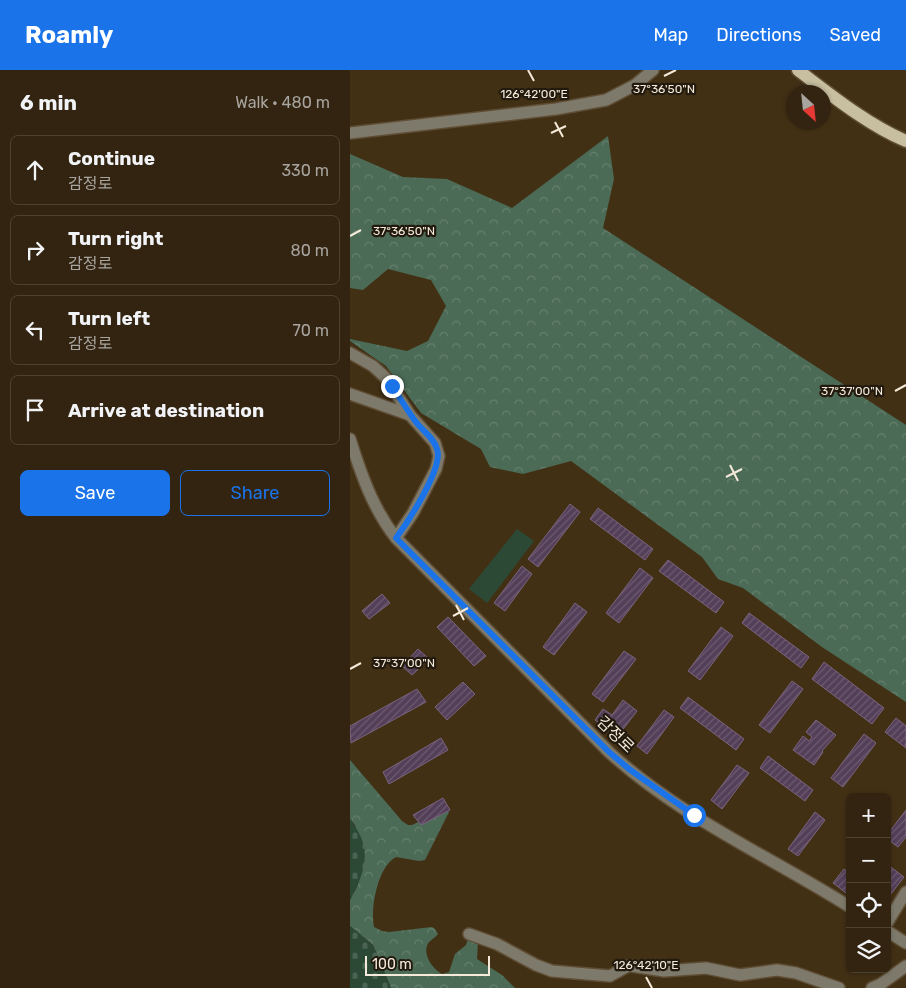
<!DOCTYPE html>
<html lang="en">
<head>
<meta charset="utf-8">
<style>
  body { margin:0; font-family:Rubik,"Noto Sans KR",sans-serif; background:#3d301e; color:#f1f3f6 }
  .controls { position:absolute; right:15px; bottom:15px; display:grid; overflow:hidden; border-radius:8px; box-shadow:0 1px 4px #0004 }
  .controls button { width:45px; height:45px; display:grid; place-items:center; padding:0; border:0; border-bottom:1px solid #4d4130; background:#322410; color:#f1f3f6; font:25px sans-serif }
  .compass { position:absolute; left:436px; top:15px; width:45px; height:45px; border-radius:50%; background:#322410; box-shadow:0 1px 4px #0004; rotate:153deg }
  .scale { position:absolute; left:15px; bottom:12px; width:125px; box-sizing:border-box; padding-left:5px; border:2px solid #f5eada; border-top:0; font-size:14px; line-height:18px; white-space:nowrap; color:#f5eada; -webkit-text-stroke:4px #221a0e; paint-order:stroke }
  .stop { position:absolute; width:15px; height:15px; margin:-11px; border:4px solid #1a73e8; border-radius:50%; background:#fff }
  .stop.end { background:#1a73e8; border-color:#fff; box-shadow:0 1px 5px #0008 }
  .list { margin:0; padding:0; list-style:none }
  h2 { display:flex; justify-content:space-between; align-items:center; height:65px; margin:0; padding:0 20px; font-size:21px }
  h2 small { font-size:16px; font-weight:400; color:#a8a49f }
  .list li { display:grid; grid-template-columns:32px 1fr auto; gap:15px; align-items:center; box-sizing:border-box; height:70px; margin:0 10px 10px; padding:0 10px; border:1px solid #4d4130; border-radius:8px }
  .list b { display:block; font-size:19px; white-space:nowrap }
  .list p { margin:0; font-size:16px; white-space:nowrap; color:#a8a49f }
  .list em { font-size:16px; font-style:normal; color:#a8a49f }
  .actions { display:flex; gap:10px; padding:15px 20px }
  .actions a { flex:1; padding:11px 0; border:1px solid #1a73e8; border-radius:8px; text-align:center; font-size:18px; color:#1a73e8 }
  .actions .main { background:#1a73e8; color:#fff }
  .icon { flex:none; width:28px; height:28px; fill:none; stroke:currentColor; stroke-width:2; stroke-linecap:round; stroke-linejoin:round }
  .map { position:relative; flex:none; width:556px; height:918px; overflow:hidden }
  header { display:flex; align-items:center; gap:30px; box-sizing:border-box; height:70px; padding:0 25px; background:#1a73e8; color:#fff }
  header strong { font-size:24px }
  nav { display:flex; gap:28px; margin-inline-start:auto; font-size:18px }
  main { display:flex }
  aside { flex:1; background:#322410 }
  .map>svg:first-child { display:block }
</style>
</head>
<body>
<header>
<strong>Roamly</strong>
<nav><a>Map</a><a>Directions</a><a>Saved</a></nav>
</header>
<main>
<aside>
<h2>6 min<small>Walk · 480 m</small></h2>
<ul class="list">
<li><svg class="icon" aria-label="ahead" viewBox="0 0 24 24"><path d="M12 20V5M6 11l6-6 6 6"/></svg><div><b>Continue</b><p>감정로</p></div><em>330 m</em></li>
<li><svg class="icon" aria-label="right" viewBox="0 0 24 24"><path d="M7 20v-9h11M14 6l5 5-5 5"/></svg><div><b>Turn right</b><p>감정로</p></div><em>80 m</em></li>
<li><svg class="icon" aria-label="left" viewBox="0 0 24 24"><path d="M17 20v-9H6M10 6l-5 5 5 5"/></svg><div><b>Turn left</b><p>감정로</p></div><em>70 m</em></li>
<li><svg class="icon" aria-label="arrive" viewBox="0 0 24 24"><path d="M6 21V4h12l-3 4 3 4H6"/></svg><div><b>Arrive at destination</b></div></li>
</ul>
<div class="actions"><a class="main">Save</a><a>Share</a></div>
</aside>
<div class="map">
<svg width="556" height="918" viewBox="0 0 556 918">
  <defs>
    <pattern id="forest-crowns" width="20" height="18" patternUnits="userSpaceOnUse" patternTransform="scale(1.25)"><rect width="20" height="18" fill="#4b6b56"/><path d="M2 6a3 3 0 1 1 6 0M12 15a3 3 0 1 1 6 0" fill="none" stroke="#66806e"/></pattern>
    <pattern id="cemetery-stones" width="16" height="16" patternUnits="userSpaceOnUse" patternTransform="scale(1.25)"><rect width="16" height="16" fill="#2b4935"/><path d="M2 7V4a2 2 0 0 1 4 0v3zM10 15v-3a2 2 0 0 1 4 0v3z" fill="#4a6352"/></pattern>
    <pattern id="building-hatch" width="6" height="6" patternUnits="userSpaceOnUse" patternTransform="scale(1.25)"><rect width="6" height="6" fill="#543f59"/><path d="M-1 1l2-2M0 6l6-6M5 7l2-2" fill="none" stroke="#6d5b70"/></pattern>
  </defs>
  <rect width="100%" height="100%" fill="#423015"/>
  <path fill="#2b4935" d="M167 459 184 471 137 533 119 519Z"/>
  <g fill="url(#forest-crowns)">
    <path d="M258 66 264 109 253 158 556 355V632L472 577 393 518 368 509 352 487 221 391 173 404 140 397 131 379 71 343 36 296 0 271V269L57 281 78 271 96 236 81 210 38 199 13 220 0 218V84L53 107 97 109 162 138Z"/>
    <path d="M0 690 52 751 58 755H62L95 739 99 742 75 790 69 791 46 787C28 796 20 838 24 857L32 861 39 862 82 857 85 859 88 864C86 867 82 869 79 872 71 883 82 899 92 904L99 902 105 884 116 875 118 869 128 872 127 889 152 905 165 918H41L23 875 0 856V830L7 817 14 792 5 755 0 749Z"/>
  </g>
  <g fill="url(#cemetery-stones)">
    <path d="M0 749C5 756 11 765 13 773 19 791 9 815 0 830Z"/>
    <path d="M0 856 23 875 41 918H0Z"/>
  </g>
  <g fill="url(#building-hatch)" stroke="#7a647f">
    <path d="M220 434 230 442 188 497 178 489Z"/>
    <path d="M248 438 303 479 295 490 240 449Z"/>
    <path d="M318 490 374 532 366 543 309 501Z"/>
    <path d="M172 496 182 504 155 541 144 533Z"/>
    <path d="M290 498 303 508 269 553 256 543Z"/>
    <path d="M32 524 40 533 19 549 12 541Z"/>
    <path d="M225 533 237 542 204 585 193 577Z"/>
    <path d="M399 543 459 587 451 598 392 553Z"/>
    <path d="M98 547 136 586 124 596 87 557Z"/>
    <path d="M371 557 383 566 350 610 338 601Z"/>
    <path d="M68 579 79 589 62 605 52 596Z"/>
    <path d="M274 581 286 589 253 632 242 624Z"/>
    <path d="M474 592 534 638 522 654 462 609Z"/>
    <path d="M442 611 453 619 420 663 409 655Z"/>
    <path d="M113 612 125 624 97 650 85 637Z"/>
    <path d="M67 619 76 632 1 673 0 656Z"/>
    <path d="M338 627 394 669 386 680 330 638Z"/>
    <path d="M273 630 287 641 267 667 245 650 253 639 262 645Z"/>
    <path d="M314 640 324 647 297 684 287 676Z"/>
    <path d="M546 648 556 656V678L535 662Z"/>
    <path d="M466 650 486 665 472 681 473 682 464 695 443 680 453 666 459 671 462 667 456 662Z"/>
    <path d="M514 664 526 673 493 717 481 708Z"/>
    <path d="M91 668 98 680 39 714 33 702Z"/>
    <path d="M418 686 463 720 455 731 410 698Z"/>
    <path d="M387 695 399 703 372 739 361 730Z"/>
    <path d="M93 728 100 740 71 755 63 745Z"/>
    <path d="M556 740V767L548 777 537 769V765Z"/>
    <path d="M465 742 475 750 448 786 438 779Z"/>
    <path d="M538 795 554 807 537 829V796Z"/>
    <path d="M494 799 500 804V826L483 813Z"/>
  </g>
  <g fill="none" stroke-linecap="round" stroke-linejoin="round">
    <defs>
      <g id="minor">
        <path d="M0 63 206 39 256 30 285 15 303 0"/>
        <path d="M0 283 23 296 36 308 60 345 85 373 89 386 86 399 63 443 46 468"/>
        <path d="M0 324 60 345"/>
        <path d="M0 369C11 404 23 439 46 468L259 682C330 747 419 786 500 837"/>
        <path d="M537 853 556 822"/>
        <path d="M537 861 556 873"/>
        <path d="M119 864 147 874 186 895 202 901 260 906 278 896H282L314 901 356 898 390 905 427 900 446 903 489 918"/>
        <path d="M522 918 531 914 556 896"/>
      </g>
      <path id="major" d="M448 0C481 25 518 55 556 71"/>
    </defs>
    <use href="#minor" stroke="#5f4e35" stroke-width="14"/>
    <use href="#major" stroke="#5f4e35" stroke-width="15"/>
    <use href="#minor" stroke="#7e7a6b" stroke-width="11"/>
    <use href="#major" stroke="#c8bfa0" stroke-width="12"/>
  </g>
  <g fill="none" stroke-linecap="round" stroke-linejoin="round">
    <path stroke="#1a73e8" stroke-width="6" d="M42 316C50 328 57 340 66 352 73 361 84 368 87 379 94 397 58 452 46 468L259 682 279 699 344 745"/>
  </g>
  <path fill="none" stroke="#f5eada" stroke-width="2" d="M178 0 184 11M314 6 326 0M205 52 213 67M201 63 216 56M0 166 11 160M545 321 556 315M380 395 388 411M376 407 392 399M106 535 114 550M103 546 118 538M0 599 11 593M296 907 302 918"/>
  <g text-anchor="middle" stroke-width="4.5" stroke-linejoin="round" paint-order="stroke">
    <g font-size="16" fill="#f5eada" stroke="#221a0e">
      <text transform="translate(266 664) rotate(44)" y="6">감정로</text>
    </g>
  </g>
  <g font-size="12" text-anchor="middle" fill="#f5eada" stroke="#221a0e" stroke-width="4.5" stroke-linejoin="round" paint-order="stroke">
    <text x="314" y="23">37°36'50"N</text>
    <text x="184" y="28">126°42'00"E</text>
    <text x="54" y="165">37°36'50"N</text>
    <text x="502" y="325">37°37'00"N</text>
    <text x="54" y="597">37°37'00"N</text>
    <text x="296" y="899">126°42'10"E</text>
  </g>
</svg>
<div class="controls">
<button>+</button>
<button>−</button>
<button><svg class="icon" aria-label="locate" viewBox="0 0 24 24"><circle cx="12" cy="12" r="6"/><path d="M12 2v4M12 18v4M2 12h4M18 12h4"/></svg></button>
<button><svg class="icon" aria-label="layers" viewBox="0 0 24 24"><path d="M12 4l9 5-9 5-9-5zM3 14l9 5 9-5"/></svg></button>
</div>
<svg class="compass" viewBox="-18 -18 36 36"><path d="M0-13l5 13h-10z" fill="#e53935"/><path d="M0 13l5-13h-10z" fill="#a8a49f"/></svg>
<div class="scale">100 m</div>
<div class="stop" style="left:344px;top:745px"></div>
<div class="stop end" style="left:42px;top:316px"></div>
</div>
</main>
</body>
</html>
